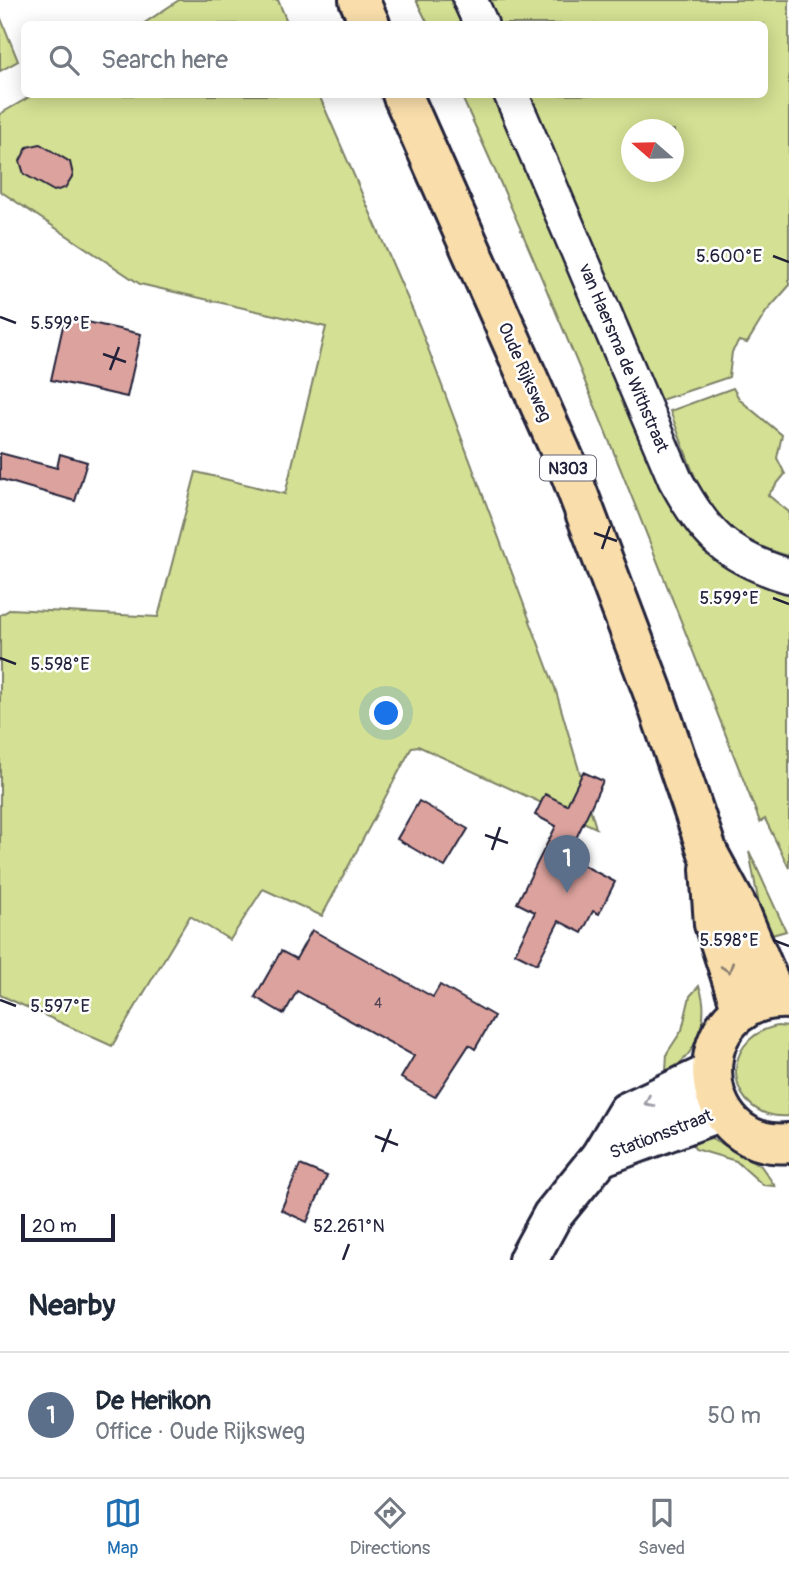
<!DOCTYPE html>
<html lang="en">
<head>
<meta charset="utf-8">
<style>
  body { margin:0; font-family:Pangolin,sans-serif; background:#f6f6f7; color:#1f2937 }
  .compass { position:absolute; left:621px; top:119px; width:63px; height:63px; border-radius:50%; background:#fff; box-shadow:0 4px 18px #0003; rotate:290deg }
  .scale { position:absolute; left:21px; bottom:18px; width:94px; box-sizing:border-box; padding-left:7px; border:4px solid #22223b; border-top:0; font-size:19px; line-height:24px; white-space:nowrap; color:#22223b; -webkit-text-stroke:5px #fff; paint-order:stroke }
  .you { position:absolute; left:387px; top:714px; width:24px; height:24px; margin:-18px; border:5px solid #fff; border-radius:50%; background:#1a73e8; box-shadow:0 0 0 10px #1a73e833 }
  .badge { display:grid; place-items:center; width:46px; height:46px; border-radius:50%; background:#1f6fb2; color:#fff; font-size:23px; font-weight:700 }
  .pin { position:absolute; translate:-50% -58px; filter:drop-shadow(0 2px 4px #0008) }
  .pin::after { content:''; position:absolute; top:37px; width:24px; height:21px; background:inherit; clip-path:polygon(0 0,100% 0,50% 100%) }
  .list { margin:0; padding:0; list-style:none }
  h2 { display:flex; justify-content:space-between; align-items:center; height:91px; margin:0; padding:0 28px; font-size:30px }
  h2 small { font-size:23px; font-weight:400; color:#747a83 }
  .list li { display:grid; grid-template-columns:46px 1fr auto; gap:21px; align-items:center; box-sizing:border-box; height:126px; padding:0 28px; border-top:2px solid #e0e1e3 }
  .list b { display:block; font-size:26px; white-space:nowrap }
  .list p { margin:0; font-size:23px; white-space:nowrap; color:#747a83 }
  .list em { font-size:23px; font-style:normal; color:#747a83 }
  .icon { flex:none; width:38px; height:38px; fill:none; stroke:currentColor; stroke-width:2; stroke-linecap:round; stroke-linejoin:round }
  .map { position:relative; flex:none; width:789px; height:1260px; overflow:hidden }
  .search { position:absolute; background:#fff; box-shadow:0 4px 18px #0003; left:21px; right:21px; top:21px; height:77px; display:flex; align-items:center; gap:18px; box-sizing:border-box; padding:0 24px; border-radius:10px; color:#747a83; font-size:26px }
  .sheet { height:217px; background:#fff }
  nav { display:flex; justify-content:space-around; align-items:center; box-sizing:border-box; height:98px; border-top:2px solid #e0e1e3; background:#fff; font-size:19px; color:#747a83 }
  nav a { display:grid; justify-items:center; gap:4px }
  nav .on { color:#1f6fb2 }
  .map>svg:first-child { display:block }
</style>
</head>
<body>
<div class="map">
<svg width="789" height="1260" viewBox="0 0 789 1260">
  <rect width="100%" height="100%" fill="#fff"/>
  <filter id="ink" filterUnits="userSpaceOnUse"><feTurbulence type="fractalNoise" baseFrequency=".0143" numOctaves="2"/><feDisplacementMap in="SourceGraphic" scale="14" xChannelSelector="R" yChannelSelector="G"/><feConvolveMatrix kernelMatrix="1 2 1 2 8 2 1 2 1" color-interpolation-filters="sRGB"/></filter>
  <g filter="url(#ink)">
    <g fill="#d4e093" stroke="#7b8167" stroke-width="2" fill-rule="evenodd">
      <path d="M179 0H278L288 24H143Z"/>
      <path d="M416 0H454L464 24H428Z"/>
      <path d="M479 0H789V286L766 312 747 343 739 341 732 352 729 377 655 402 523 95 764 94V24H491ZM632 130H674V172H632Z"/>
      <path d="M0 16 18 61 0 71Z"/>
      <path d="M33 95H319L420 327 555 688 596 828 418 746 412 747 322 916 263 889 230 940 190 916 112 1046 0 995V615L11 609 158 617 196 472 285 494 326 327 140 284 0 191V114Z"/>
      <path d="M461 95H492L662 479 703 548 728 569 747 579 789 592V868L765 819 760 822C664 578 570 333 461 95Z"/>
      <path d="M733 388 740 400 782 435 777 458 785 474 768 495 789 512V556C704 533 699 485 670 411Z"/>
      <path d="M749 851 786 931 765 937Z"/>
      <path d="M699 986C711 1017 697 1057 666 1072L667 1053 682 1030 690 996Z"/>
      <path d="M777 1026 789 1027V1116C727 1121 715 1039 777 1026Z"/>
      <path d="M712 1138 761 1166 775 1186 763 1185 736 1161 695 1149 690 1139Z"/>
    </g>
    <g fill="#dca29d" stroke="#22223b" stroke-width="2">
      <path d="M40 144 70 162 73 175 65 188 54 191 24 174 20 161 27 147Z"/>
      <path d="M65 317 141 334 127 397 51 380Z"/>
      <path d="M0 453 57 468 60 454 87 462 75 501 0 479Z"/>
      <path d="M583 772 603 781 571 849 585 856 581 864 615 882 599 914 593 911 582 933 559 921 537 964 515 953 535 912 517 903 556 826 535 815 545 794 567 805Z"/>
      <path d="M419 801 468 829 445 867 397 839Z"/>
      <path d="M312 930 433 997 440 985 494 1016 475 1049 469 1045 435 1097 401 1078 414 1056 297 991 284 1014 255 997 281 951 296 959Z"/>
      <path d="M300 1165 327 1176 307 1222 281 1210Z"/>
    </g>
    <g fill="none" stroke-linecap="round" stroke-linejoin="round">
      <defs>
        <g id="street">
          <path d="M470 0 481 24"/>
          <path d="M511 94 675 479C706 535 726 557 789 576"/>
        </g>
        <g id="secondary">
          <path d="M600 1157 722 1111"/>
          <path d="M528 1260 552 1216 600 1157 627 1112 711 1073"/>
        </g>
        <g id="primary">
          <path d="M359 0 370 24"/>
          <path d="M402 94 571 475 656 700 708 853 741 914 776 998"/>
          <path d="M710 869 714 924 742 1011"/>
          <path d="M789 999C683 993 690 1153 789 1143"/>
        </g>
      </defs>
      <use href="#street" stroke="#22223b" stroke-width="38"/>
      <use href="#secondary" stroke="#22223b" stroke-width="44"/>
      <use href="#primary" stroke="#22223b" stroke-width="44"/>
      <use href="#street" stroke="#fff" stroke-width="33"/>
      <use href="#secondary" stroke="#fff" stroke-width="38"/>
      <use href="#primary" stroke="#f9deab" stroke-width="38"/>
    </g>
    <defs><path id="oneway-chevron" d="M-2-3.5L2.5 0L-2 3.5" fill="none" stroke-width="1.6" stroke-linecap="round" stroke-linejoin="round" transform="scale(1.75)"/></defs>
    <use stroke="#8e8073" href="#oneway-chevron" transform="translate(728 968) rotate(72)"/>
    <use stroke="#9c9ca7" href="#oneway-chevron" transform="translate(649 1102) rotate(154)"/>
  </g>
  <path fill="none" stroke="#22223b" stroke-width="2.5" d="M773 256 789 262M0 317 16 323M103 354 126 362M110 370 119 347M594 533 617 541M602 549 610 526M773 598 789 604M0 658 16 664M485 835 508 843M492 850 500 827M773 940 789 946M0 1000 16 1006M375 1136 398 1145M382 1152 391 1129M343 1260 349 1244"/>
  <g text-anchor="middle" stroke-width="5" stroke-linejoin="round" paint-order="stroke">
    <g font-size="14" fill="#504254">
      <text x="378" y="1008">4</text>
    </g>
    <rect fill="#fff" stroke="#646476" stroke-width="2" x="540" y="455.5" width="56" height="25" rx="5"/>
    <g font-size="16" font-weight="bold" fill="#22223b">
      <text x="568" y="474">N303</text>
    </g>
    <g font-size="18" fill="#22223b" stroke="#fff">
      <text transform="translate(624 358) rotate(67)" y="6">van Haersma de Withstraat</text>
      <text transform="translate(525 372) rotate(66)" y="6">Oude Rijksweg</text>
      <text transform="translate(661 1134) rotate(-21)" y="6">Stationsstraat</text>
    </g>
  </g>
  <g font-size="18" text-anchor="middle" fill="#22223b" stroke="#fff" stroke-width="5" stroke-linejoin="round" paint-order="stroke">
    <text x="729" y="262">5.600°E</text>
    <text x="60" y="329">5.599°E</text>
    <text x="729" y="604">5.599°E</text>
    <text x="60" y="670">5.598°E</text>
    <text x="729" y="946">5.598°E</text>
    <text x="60" y="1012">5.597°E</text>
    <text x="349" y="1232">52.261°N</text>
  </g>
</svg>
<svg class="compass" viewBox="-18 -18 36 36"><path d="M0-13l5 13h-10z" fill="#e53935"/><path d="M0 13l5-13h-10z" fill="#747a83"/></svg>
<div class="scale">20 m</div>
<div class="you"></div>
<div class="pin badge" style="left:567px;top:893px;background:#5c6f8a">1</div>
<div class="search"><svg class="icon" aria-label="search" viewBox="0 0 24 24"><circle cx="10" cy="10" r="6"/><path d="M15 15l6 6"/></svg>Search here</div>
</div>
<section class="sheet">
<h2>Nearby<small></small></h2>
<ul class="list">
<li><span class="badge" style="background:#5c6f8a">1</span><div><b>De Herikon</b><p>Office · Oude Rijksweg</p></div><em>50 m</em></li>
</ul>
</section>
<nav>
<a class="on"><svg class="icon" aria-label="map" viewBox="0 0 24 24"><path d="M3 6l6-2 6 2 6-2v14l-6 2-6-2-6 2zM9 4v14M15 6v14"/></svg>Map</a>
<a><svg class="icon" aria-label="directions" viewBox="0 0 24 24"><path d="M12 3l9 9-9 9-9-9zM9 14v-3h6M13 9l2 2-2 2"/></svg>Directions</a>
<a><svg class="icon" aria-label="saved" viewBox="0 0 24 24"><path d="M7 4h10v16l-5-4-5 4z"/></svg>Saved</a>
</nav>
</body>
</html>
